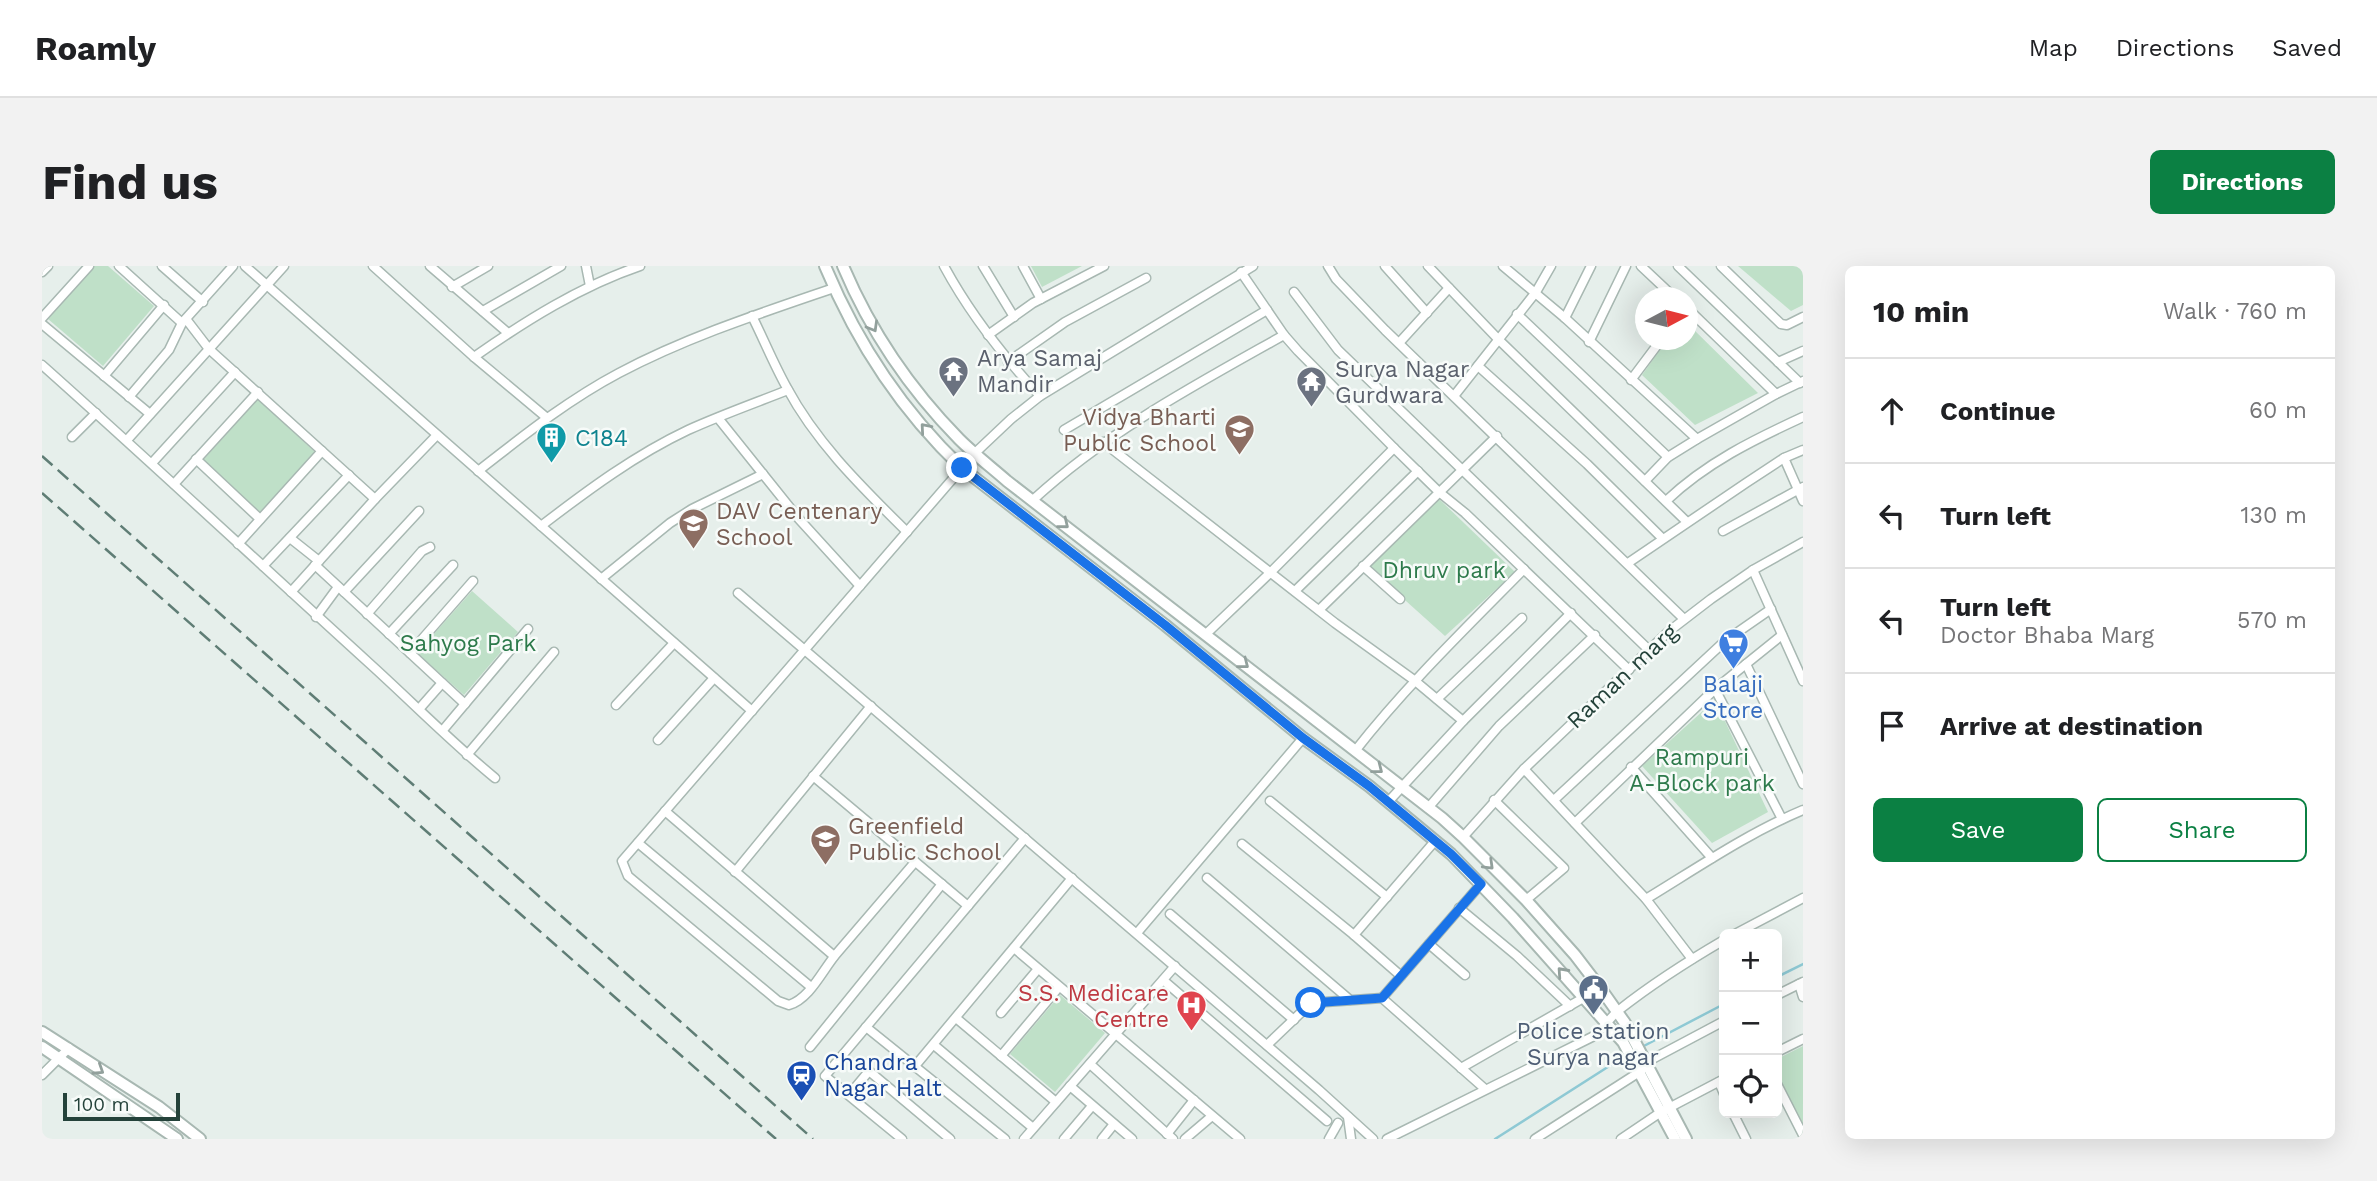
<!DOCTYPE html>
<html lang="en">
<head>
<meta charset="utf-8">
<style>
  body { margin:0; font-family:"Work Sans",sans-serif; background:#f2f2f2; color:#202124 }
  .controls { position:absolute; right:21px; bottom:21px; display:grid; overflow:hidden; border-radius:10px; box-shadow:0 7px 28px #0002 }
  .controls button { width:63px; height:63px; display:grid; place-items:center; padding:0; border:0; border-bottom:2px solid #e0e0e0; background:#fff; color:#202124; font:35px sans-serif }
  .compass { position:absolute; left:1593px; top:21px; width:63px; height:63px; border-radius:50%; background:#fff; box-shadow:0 7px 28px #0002; rotate:83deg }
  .scale { position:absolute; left:21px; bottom:18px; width:117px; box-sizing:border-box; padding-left:7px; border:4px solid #24423a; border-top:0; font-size:19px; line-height:24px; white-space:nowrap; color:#24423a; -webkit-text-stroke:5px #f7fbf9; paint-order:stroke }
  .stop { position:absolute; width:21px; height:21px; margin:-16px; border:5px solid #1a73e8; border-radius:50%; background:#fff }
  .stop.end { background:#1a73e8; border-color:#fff; box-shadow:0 2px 7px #0008 }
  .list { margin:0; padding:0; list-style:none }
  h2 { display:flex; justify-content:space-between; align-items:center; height:91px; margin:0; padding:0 28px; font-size:30px }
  h2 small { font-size:23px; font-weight:400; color:#757577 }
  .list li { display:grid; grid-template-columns:46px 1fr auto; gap:21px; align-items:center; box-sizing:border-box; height:105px; padding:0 28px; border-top:2px solid #e0e0e0 }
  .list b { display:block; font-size:26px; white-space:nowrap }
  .list p { margin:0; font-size:23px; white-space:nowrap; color:#757577 }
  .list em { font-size:23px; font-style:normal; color:#757577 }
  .actions { display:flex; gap:14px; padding:21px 28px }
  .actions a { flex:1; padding:16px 0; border:2px solid #0b8043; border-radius:10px; text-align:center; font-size:24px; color:#0b8043 }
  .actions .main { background:#0b8043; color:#fff }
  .icon { flex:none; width:38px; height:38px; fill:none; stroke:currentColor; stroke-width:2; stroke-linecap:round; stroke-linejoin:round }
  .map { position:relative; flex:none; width:1761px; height:873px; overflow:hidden; border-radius:10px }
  header { display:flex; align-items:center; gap:42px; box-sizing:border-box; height:98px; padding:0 35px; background:#fff; border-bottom:2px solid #e0e0e0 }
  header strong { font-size:33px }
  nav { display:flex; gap:38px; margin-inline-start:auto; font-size:24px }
  .intro { display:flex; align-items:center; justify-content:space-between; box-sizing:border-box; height:168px; padding:0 42px }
  h1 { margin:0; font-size:49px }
  .button { padding:18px 32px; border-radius:10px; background:#0b8043; color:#fff; font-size:24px; font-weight:700 }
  main { display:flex; gap:42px; padding:0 42px }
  aside { flex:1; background:#fff; border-radius:10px; box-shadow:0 7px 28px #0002 }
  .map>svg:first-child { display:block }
</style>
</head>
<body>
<header>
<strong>Roamly</strong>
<nav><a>Map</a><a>Directions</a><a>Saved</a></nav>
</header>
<div class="intro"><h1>Find us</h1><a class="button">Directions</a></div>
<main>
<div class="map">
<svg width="1761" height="873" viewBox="0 0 1761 873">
  <rect width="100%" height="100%" fill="#e6efeb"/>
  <g fill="#bfe0c8">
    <path d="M51 0H66L112 40 61 100 6 53Z"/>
    <path d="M989 0H1040L1000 21Z"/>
    <path d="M1696 0H1761V39L1749 45Z"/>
    <path d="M1646 58 1716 127 1653 159 1600 109 1625 74H1646Z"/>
    <path d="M216 133 274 187 219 247 161 194Z"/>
    <path d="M1396 232 1473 306 1403 370 1325 300Z"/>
    <path d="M430 325 476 366 422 429 375 387Z"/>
    <path d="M1673 434 1726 546 1670 577 1600 500Z"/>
    <path d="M1018 729 1063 767 1013 826 968 788Z"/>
    <path d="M1761 780V873L1735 826V793Z"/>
  </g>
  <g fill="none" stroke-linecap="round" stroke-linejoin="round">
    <g stroke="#8ec9d4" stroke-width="2.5">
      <path d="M1735 711 1761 698"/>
      <path d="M1598 782 1682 738"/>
      <path d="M1453 873 1583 790"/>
    </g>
    <defs>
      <g id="minor">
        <path d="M77 0 140 57"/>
        <path d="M120 0 161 36"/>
        <path d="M203 0 710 445"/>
        <path d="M331 0 432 91 505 152"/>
        <path d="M388 0 466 67"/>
        <path d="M544 0 548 20"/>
        <path d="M902 0C928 48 961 90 998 130"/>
        <path d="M941 0 972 51"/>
        <path d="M981 0 999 33"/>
        <path d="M1286 0 1294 13 1343 64 1642 353"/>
        <path d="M1343 0 1385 47"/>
        <path d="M1386 0 1457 74 1645 256"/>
        <path d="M1461 0 1523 52 1655 173"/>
        <path d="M1599 0 1633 32"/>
        <path d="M1636 0 1758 117"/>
        <path d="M1679 0 1739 58 1745 59 1761 51"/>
        <path d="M0 6 6 0"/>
        <path d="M1199 6 1242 69 1256 85 1352 182 1397 226 1423 247 1587 404"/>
        <path d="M410 21 446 0"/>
        <path d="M1252 26 1296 84 1608 385"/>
        <path d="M1646 43 1734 128"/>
        <path d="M441 45 519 0"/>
        <path d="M1475 48 1626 191"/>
        <path d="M710 50C722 74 732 99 745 122 775 178 821 222 865 266"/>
        <path d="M0 52 47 0"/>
        <path d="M1523 52 1549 0"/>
        <path d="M144 53 167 83 333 233"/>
        <path d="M0 58 108 148"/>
        <path d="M946 69 991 37 1062 0"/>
        <path d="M1547 76 1584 0"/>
        <path d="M1357 77 1407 22"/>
        <path d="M432 91C483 55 539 20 598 0"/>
        <path d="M966 96 1023 56 1104 12"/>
        <path d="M1736 96 1761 85"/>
        <path d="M0 99C110 197 218 298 327 397 369 435 409 476 453 512"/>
        <path d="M1436 100 1545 198 1620 272"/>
        <path d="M62 110 122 39"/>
        <path d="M1589 114 1619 74"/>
        <path d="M1412 130 1494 26 1509 0"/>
        <path d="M87 131 127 84 140 57 191 0"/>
        <path d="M676 152 757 253 818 320"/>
        <path d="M1022 164 1225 44"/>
        <path d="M30 171 54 147"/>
        <path d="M85 174 242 0"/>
        <path d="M1061 176 1293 357 1372 414 1421 455"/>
        <path d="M1742 192 1761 235"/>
        <path d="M154 193 218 253"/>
        <path d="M110 197 193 106"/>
        <path d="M436 205C481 170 526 134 577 107 645 71 719 47 792 22"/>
        <path d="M1603 215 1626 191 1655 173 1734 128 1761 115"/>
        <path d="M132 218 216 126"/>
        <path d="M992 233C1066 165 1155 118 1242 69"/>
        <path d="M1624 235C1664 197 1711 174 1761 151"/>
        <path d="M499 260C546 224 593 189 646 164 679 149 713 137 746 124"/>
        <path d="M1681 265 1761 221"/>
        <path d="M248 272 277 295"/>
        <path d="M196 278 280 185"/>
        <path d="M1586 297 1704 217 1742 192 1761 184"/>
        <path d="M273 299 423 438"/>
        <path d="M221 300 307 209"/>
        <path d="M1321 300 1358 333"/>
        <path d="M1711 304 1761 415"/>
        <path d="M559 313 628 257 650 243 721 208"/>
        <path d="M1253 325 1376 205"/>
        <path d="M249 326 333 233 395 169"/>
        <path d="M302 326 377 245"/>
        <path d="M696 327 1277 824 1331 873"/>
        <path d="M1277 344 1455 170"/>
        <path d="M325 348 380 285 388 281"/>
        <path d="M274 351 296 321"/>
        <path d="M347 368 411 299"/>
        <path d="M1164 368 1228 307 1352 182"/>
        <path d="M368 387 431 315"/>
        <path d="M1704 398 1761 518"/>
        <path d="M1673 423 1740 553"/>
        <path d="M1395 433 1480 352"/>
        <path d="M574 439 632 377"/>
        <path d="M378 442 400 417"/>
        <path d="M401 464 486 363"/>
        <path d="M616 474 672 412"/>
        <path d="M1313 485C1364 420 1424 362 1482 303"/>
        <path d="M425 489 512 386"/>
        <path d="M1589 501 1670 592"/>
        <path d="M1482 503 1604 633 1650 693"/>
        <path d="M771 510 926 640"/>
        <path d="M1452 534 1522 602 1484 634"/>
        <path d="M1512 534 1683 375 1729 343"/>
        <path d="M1228 535 1345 631"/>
        <path d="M1346 536 1421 455 1529 347"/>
        <path d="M1386 542 1457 460 1553 369"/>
        <path d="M623 545 792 690"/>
        <path d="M1533 557 1673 423 1740 369"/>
        <path d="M1421 571 1482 503 1626 366 1669 333 1711 304 1761 276"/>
        <path d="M596 577 769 721"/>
        <path d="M1200 578 1312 669 1359 710"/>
        <path d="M873 596C847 626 821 657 795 687 781 703 768 733 747 739L736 735 586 610 580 595 933 187 969 153 998 130 1211 0"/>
        <path d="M693 606 829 440"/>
        <path d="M1165 612 1308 734"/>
        <path d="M1604 633C1655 602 1706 567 1761 544"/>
        <path d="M1417 642 1475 690 1528 740"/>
        <path d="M1128 648 1252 754"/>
        <path d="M1095 667 1261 472"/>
        <path d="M1693 668 1761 632"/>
        <path d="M1312 669 1393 575"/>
        <path d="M1387 678 1423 709"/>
        <path d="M972 682 1198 873"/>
        <path d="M1121 714 1285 855"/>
        <path d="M1757 718 1761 731"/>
        <path d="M1735 729 1761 716"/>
        <path d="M1340 732 1439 618"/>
        <path d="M959 747 996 703"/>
        <path d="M914 752 1014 836"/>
        <path d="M824 761 963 873"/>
        <path d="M892 779 991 862"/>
        <path d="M1225 779 1269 737 1340 732 1443 823"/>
        <path d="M768 781 900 618"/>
        <path d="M1735 786 1761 773"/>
        <path d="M959 790 1017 721"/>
        <path d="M1048 798 1131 873"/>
        <path d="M1601 798 1682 755"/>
        <path d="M873 800 1030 612"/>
        <path d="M1419 802 1543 731"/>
        <path d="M0 809 27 782"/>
        <path d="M1677 816 1682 828"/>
        <path d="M1735 818 1761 869"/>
        <path d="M1028 820 1090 873"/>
        <path d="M807 829 827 805 908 873"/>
        <path d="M1691 847 1704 873"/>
        <path d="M1306 851 1309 873"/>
        <path d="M1125 868 1152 834"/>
        <path d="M860 873 783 810 983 572"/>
        <path d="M982 873 1133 700"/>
        <path d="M1022 873 1050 840"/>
        <path d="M1060 873 1072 858"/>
        <path d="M1143 873 1170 850"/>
        <path d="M1287 873 1296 857"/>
        <path d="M1345 873 1550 771C1561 764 1567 752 1577 744 1610 718 1646 695 1682 674"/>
        <path d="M1493 873 1599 805"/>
        <path d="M1579 873 1619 846 1682 813"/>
      </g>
      <g id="tertiary">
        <path d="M783 0C815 77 860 145 920 202L1123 359 1261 472 1327 520 1409 588 1471 652 1581 776 1633 873"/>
        <path d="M801 0C828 64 868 123 917 173 932 188 949 201 965 215L1400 552 1421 571 1484 634 1533 689 1559 723 1583 757 1644 873"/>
        <path d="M0 766 117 841 158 873"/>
        <path d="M0 781 135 873"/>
      </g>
    </defs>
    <use href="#minor" stroke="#a8b8b2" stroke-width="11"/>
    <use href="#tertiary" stroke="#a8b8b2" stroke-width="14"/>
    <use href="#minor" stroke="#fff" stroke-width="8"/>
    <use href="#tertiary" stroke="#fff" stroke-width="10"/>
    <g stroke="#5f7d75" stroke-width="2.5" stroke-dasharray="14 7" stroke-linecap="butt">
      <path d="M0 190 771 873"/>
      <path d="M0 227 734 873"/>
    </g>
  </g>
  <defs><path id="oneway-chevron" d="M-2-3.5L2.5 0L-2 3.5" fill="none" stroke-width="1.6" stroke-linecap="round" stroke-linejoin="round" transform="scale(1.75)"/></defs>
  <g stroke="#92a09c">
    <use href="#oneway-chevron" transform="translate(831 61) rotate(60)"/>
    <use href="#oneway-chevron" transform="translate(883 162) rotate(-131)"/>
    <use href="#oneway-chevron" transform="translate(1022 258) rotate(39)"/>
    <use href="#oneway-chevron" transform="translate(1202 398) rotate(38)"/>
    <use href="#oneway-chevron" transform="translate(1336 503) rotate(38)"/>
    <use href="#oneway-chevron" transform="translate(1447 599) rotate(44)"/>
    <use href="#oneway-chevron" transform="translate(1520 706) rotate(-132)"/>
    <use href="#oneway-chevron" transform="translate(57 804) rotate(33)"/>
  </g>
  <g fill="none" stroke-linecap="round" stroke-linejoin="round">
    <path stroke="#1a73e8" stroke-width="9" d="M920 202 1123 359 1261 472 1327 520 1409 588 1439 618 1340 732 1269 737"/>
  </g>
  <defs>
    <symbol id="temple-pin" viewBox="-11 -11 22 30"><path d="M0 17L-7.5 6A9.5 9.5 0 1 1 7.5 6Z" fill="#6b7280" stroke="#f7fbf9"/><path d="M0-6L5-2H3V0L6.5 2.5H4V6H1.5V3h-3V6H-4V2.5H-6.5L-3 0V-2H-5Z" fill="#fff"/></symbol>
    <symbol id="school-pin" viewBox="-11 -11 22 30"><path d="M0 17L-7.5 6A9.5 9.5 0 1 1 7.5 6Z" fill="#8d6e63" stroke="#f7fbf9"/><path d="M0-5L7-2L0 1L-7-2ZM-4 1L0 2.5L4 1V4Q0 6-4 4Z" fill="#fff"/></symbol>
    <symbol id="building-pin" viewBox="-11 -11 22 30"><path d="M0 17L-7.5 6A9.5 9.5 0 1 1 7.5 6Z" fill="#0f9aa8" stroke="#f7fbf9"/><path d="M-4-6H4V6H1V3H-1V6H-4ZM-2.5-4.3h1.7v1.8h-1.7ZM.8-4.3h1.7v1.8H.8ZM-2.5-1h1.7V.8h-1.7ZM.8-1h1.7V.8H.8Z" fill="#fff"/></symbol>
    <symbol id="supermarket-pin" viewBox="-11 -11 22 30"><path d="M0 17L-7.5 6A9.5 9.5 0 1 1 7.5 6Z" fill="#3f7fe0" stroke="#f7fbf9"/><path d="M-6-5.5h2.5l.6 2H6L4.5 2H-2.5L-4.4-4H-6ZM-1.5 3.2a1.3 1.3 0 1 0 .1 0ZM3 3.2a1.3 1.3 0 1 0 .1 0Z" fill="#fff"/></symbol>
    <symbol id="civic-pin" viewBox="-11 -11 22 30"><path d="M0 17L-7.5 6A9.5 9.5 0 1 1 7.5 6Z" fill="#5c6f8a" stroke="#f7fbf9"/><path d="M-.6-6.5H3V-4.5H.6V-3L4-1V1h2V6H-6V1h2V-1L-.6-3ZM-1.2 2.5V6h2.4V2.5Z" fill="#fff"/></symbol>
    <symbol id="hospital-pin" viewBox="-11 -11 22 30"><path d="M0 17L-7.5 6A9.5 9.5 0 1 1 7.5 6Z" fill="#e0444e" stroke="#f7fbf9"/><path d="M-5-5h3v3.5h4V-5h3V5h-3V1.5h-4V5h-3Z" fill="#fff"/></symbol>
    <symbol id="station-pin" viewBox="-11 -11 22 30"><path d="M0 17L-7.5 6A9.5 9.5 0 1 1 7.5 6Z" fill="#1a4fb4" stroke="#f7fbf9"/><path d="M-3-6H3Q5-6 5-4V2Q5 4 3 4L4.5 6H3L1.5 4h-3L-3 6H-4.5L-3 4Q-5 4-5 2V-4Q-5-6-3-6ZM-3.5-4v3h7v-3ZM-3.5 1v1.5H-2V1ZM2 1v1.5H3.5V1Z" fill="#fff"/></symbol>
  </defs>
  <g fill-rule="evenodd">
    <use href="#temple-pin" x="894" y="88" width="35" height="47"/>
    <use href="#temple-pin" x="1252" y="98" width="35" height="47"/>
    <use href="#school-pin" x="1180" y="146" width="35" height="47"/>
    <use href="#building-pin" x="492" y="154" width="35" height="47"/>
    <use href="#school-pin" x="634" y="240" width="35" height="47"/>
    <use href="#supermarket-pin" x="1674" y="360" width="35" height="47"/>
    <use href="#school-pin" x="766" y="556" width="35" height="47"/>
    <use href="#civic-pin" x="1534" y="706" width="35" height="47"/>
    <use href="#hospital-pin" x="1132" y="722" width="35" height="47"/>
    <use href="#station-pin" x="742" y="792" width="35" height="47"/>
  </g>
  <g text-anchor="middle" stroke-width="5" stroke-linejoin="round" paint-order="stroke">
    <g font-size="23" fill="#5b616d" stroke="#f7fbf9" text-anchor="start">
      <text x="935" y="100">Arya Samaj<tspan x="935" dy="26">Mandir</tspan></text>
      <text x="1293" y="111">Surya Nagar<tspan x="1293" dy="26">Gurdwara</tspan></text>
    </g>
    <g font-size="23" fill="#785e54" stroke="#f7fbf9" text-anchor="start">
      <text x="1174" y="159" text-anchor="end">Vidya Bharti<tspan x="1174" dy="26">Public School</tspan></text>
      <text x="674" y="253">DAV Centenary<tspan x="674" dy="26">School</tspan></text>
      <text x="806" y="568">Greenfield<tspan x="806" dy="26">Public School</tspan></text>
    </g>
    <g font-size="23" fill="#0d838f" stroke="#f7fbf9" text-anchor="start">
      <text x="533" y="180">C184</text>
    </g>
    <g font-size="23" fill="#2d7a4b" stroke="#f7fbf9">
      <text x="1402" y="312">Dhruv park</text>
      <text x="426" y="385">Sahyog Park</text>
      <text x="1660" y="499">Rampuri<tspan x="1660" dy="26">A-Block park</tspan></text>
    </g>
    <g font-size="23" fill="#24423a" stroke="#f7fbf9">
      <text transform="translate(1580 410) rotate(-43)" y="8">Raman marg</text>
    </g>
    <g font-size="23" fill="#366cbe" stroke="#f7fbf9">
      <text x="1691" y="426">Balaji<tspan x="1691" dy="26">Store</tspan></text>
    </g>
    <g font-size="23" fill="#be3a42" stroke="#f7fbf9" text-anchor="end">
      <text x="1127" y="735">S.S. Medicare<tspan x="1127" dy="26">Centre</tspan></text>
    </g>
    <g font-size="23" fill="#4e5e75" stroke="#f7fbf9">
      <text x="1551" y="773">Police station<tspan x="1551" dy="26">Surya nagar</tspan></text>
    </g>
    <g font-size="23" fill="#164399" stroke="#f7fbf9" text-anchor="start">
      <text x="782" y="804">Chandra<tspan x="782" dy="26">Nagar Halt</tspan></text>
    </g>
  </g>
</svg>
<div class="controls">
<button>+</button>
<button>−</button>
<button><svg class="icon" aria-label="locate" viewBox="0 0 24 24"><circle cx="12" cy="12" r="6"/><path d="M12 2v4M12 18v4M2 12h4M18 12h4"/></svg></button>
</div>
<svg class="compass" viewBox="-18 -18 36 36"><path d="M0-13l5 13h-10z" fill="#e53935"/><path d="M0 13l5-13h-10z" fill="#757577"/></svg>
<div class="scale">100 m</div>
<div class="stop" style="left:1269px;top:737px"></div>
<div class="stop end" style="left:920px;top:202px"></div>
</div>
<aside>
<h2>10 min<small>Walk · 760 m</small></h2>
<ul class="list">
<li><svg class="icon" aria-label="ahead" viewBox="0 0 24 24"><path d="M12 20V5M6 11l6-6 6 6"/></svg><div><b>Continue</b></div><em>60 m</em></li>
<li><svg class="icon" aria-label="left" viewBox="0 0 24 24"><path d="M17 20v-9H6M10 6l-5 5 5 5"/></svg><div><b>Turn left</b></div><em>130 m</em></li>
<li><svg class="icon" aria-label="left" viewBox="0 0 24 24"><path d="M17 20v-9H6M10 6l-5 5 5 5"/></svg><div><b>Turn left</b><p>Doctor Bhaba Marg</p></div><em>570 m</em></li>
<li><svg class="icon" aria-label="arrive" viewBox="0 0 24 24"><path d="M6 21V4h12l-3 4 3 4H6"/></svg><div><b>Arrive at destination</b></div></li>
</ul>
<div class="actions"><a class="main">Save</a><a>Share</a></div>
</aside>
</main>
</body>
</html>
